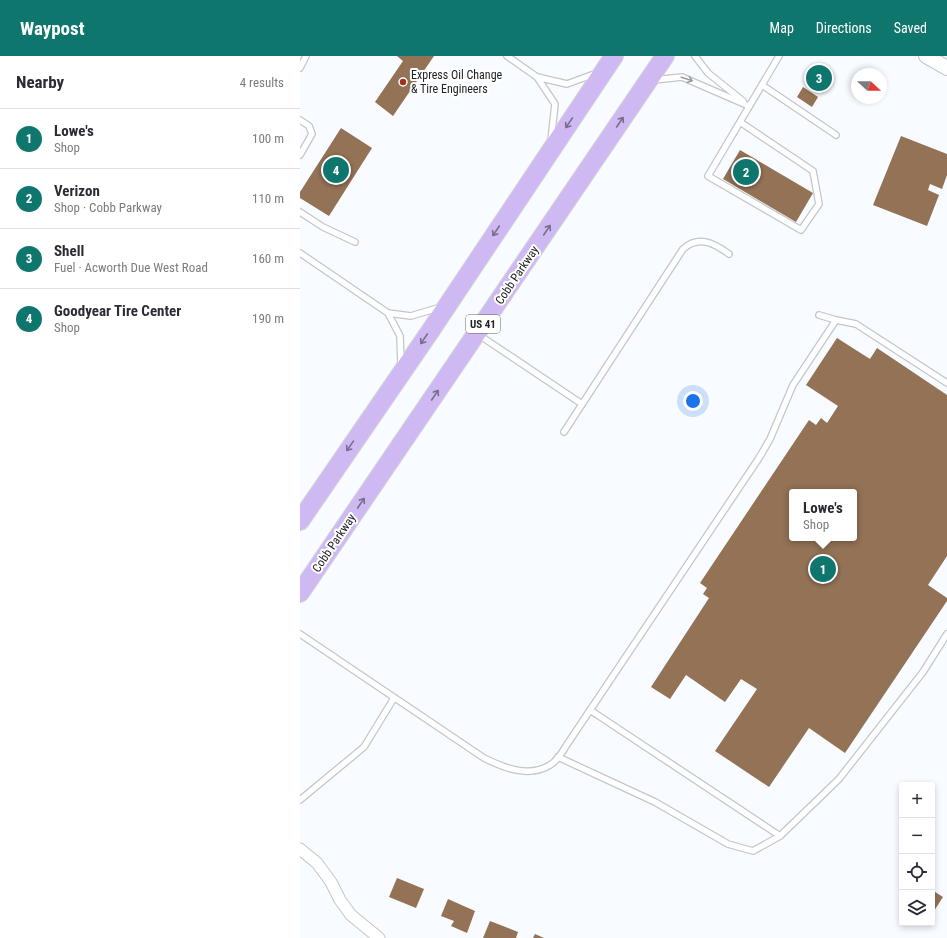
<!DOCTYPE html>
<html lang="en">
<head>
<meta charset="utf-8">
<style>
  body { margin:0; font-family:"Roboto Condensed",sans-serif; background:#f7f7f7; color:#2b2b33 }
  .controls { position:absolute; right:12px; bottom:12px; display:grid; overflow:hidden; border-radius:4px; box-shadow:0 2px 6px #0003 }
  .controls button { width:36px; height:36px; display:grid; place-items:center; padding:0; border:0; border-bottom:1px solid #e1e1e2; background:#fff; color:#2b2b33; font:20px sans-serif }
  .compass { position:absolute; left:551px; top:12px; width:36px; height:36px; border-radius:50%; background:#fff; box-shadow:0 2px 6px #0003; rotate:111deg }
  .you { position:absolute; left:393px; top:345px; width:14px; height:14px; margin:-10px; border:3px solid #fff; border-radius:50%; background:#1a73e8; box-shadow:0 0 0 6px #1a73e833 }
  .badge { display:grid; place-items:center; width:26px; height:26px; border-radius:50%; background:#0f766e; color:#fff; font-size:13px; font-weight:700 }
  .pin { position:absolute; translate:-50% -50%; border:2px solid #fff; box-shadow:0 1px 4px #0006 }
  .popup { position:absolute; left:489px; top:433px; width:68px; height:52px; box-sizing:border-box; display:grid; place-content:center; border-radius:4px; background:#fff; filter:drop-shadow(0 1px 3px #0005); font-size:13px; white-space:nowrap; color:#7c7c81 }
  .popup b { font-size:15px; color:#2b2b33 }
  .popup::after { content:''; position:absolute; left:50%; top:100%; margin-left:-8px; border:8px solid transparent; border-top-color:#fff }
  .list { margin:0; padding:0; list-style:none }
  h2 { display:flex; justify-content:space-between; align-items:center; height:52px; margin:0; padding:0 16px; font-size:17px }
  h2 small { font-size:13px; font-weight:400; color:#7c7c81 }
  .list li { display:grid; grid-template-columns:26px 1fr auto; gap:12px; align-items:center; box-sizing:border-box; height:60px; padding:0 16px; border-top:1px solid #e1e1e2 }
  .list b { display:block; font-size:15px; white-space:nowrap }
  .list p { margin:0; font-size:13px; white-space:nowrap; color:#7c7c81 }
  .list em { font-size:13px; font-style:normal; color:#7c7c81 }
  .icon { flex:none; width:22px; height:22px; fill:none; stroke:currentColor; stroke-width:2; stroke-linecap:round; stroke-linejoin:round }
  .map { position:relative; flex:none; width:647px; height:882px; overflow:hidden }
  header { display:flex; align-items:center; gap:24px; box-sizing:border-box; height:56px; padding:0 20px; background:#0f766e; color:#fff }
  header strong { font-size:19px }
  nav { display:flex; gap:22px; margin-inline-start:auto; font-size:14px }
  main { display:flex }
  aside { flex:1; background:#fff }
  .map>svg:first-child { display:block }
</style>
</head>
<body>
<header>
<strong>Waypost</strong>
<nav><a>Map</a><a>Directions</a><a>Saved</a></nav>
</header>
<main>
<aside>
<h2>Nearby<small>4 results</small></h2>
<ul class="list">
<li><span class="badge">1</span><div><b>Lowe's</b><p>Shop</p></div><em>100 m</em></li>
<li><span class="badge">2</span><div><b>Verizon</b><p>Shop · Cobb Parkway</p></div><em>110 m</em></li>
<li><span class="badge">3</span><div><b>Shell</b><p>Fuel · Acworth Due West Road</p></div><em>160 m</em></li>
<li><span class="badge">4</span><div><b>Goodyear Tire Center</b><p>Shop</p></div><em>190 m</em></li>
</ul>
</aside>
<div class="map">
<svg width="647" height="882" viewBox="0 0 647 882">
  <rect width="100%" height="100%" fill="#f8fbff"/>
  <g fill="#937255" fill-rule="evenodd">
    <path d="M97 0H134L93 60 75 46 103 5Z"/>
    <path d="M503 31 518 41 512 51 497 41Z"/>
    <path d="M41 72 72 92 29 160 0 142V136Z"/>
    <path d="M601 80 647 98V119L642 133 630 128 628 134 639 139 627 170 573 149Z"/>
    <path d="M440 94 513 137 496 166 423 123Z"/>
    <path d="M537 282 570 303 577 292 647 339V500L628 529 647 542V545L545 697 509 672 469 731 415 695 457 633 441 623 425 646 386 619 370 643 351 631 409 542 403 538 407 532 400 527 509 364 516 369 521 362 527 367 538 350 506 329ZM492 436H554V482H492Z"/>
    <path d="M97 822 124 833 116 852 89 841Z"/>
    <path d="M632 834 643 841 632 858Z"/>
    <path d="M148 843 175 855 167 877 151 870 154 865 141 860Z"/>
    <path d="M190 865 218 876 216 882H183Z"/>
    <path d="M235 878 244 882H233Z"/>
  </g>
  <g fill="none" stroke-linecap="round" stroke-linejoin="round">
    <defs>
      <g id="service">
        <path d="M207 0 237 21"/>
        <path d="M395 0 408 17 443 45"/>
        <path d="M0 12 6 0"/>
        <path d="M354 24 382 21 449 50"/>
        <path d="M462 29 536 79"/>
        <path d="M0 64 9 70 12 78 0 99"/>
        <path d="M440 66 513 115 519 148 501 174 408 120 479 0"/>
        <path d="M251 84 255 48 237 21 267 28 297 17"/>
        <path d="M0 156 23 171 55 186"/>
        <path d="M0 197 88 257"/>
        <path d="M519 259 536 264 556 268 647 327"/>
        <path d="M179 279 282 348"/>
        <path d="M101 309 100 280 88 257 111 260 141 251"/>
        <path d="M264 376 383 193C399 179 414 187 429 198"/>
        <path d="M0 578 184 702C204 712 229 722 250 709 257 705 262 697 266 690L459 402 470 383 493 329 536 264"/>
        <path d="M290 654 480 780 539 723 623 616 647 578"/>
        <path d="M258 701 355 746 428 788 453 795 480 780"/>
        <path d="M0 744 64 691 94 642"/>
      </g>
      <path id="minor" d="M0 793 17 807 31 826 40 844 51 859 79 882"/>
      <path id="tertiary" d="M626 0 647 12"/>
      <g id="primary">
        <path d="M0 465 129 277 314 0"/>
        <path d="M0 537 365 0"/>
      </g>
    </defs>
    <use href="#service" stroke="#c3c6ca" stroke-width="8"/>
    <use href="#minor" stroke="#c3c6ca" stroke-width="13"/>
    <use href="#tertiary" stroke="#c3c6ca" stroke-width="16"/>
    <use href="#primary" stroke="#d7d7d8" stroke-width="20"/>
    <use href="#service" stroke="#fff" stroke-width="5.5"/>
    <use href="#minor" stroke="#fff" stroke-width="11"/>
    <use href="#tertiary" stroke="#fff" stroke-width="14"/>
    <use href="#primary" stroke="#ceb9f2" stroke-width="18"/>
  </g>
  <defs><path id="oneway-shaft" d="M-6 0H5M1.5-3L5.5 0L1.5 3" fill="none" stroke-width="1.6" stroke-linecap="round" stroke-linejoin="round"/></defs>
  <use stroke="#9c9c9d" href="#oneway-shaft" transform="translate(387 23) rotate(18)"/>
  <g stroke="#786e8c">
    <use href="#oneway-shaft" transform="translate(320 66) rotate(-56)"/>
    <use href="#oneway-shaft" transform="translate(269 67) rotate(124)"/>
    <use href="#oneway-shaft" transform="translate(247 174) rotate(-56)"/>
    <use href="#oneway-shaft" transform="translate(196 175) rotate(124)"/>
    <use href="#oneway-shaft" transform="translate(124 283) rotate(124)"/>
    <use href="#oneway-shaft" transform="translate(135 339) rotate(-56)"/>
    <use href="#oneway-shaft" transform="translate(50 390) rotate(125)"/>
    <use href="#oneway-shaft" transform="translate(61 447) rotate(-56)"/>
  </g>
  <circle fill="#9c3320" stroke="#fff" stroke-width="1.5" cx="103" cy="26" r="4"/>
  <g text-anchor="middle" stroke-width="4" stroke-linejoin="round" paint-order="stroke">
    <rect fill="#fff" stroke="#646566" stroke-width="1" x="166" y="259" width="34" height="18" rx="3"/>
    <g font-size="11" font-weight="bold" fill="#222325">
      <text x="183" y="272">US 41</text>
    </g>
    <g font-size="12" fill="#222325" stroke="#fff" text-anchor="start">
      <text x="111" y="23">Express Oil Change<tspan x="111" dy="14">&amp; Tire Engineers</tspan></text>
    </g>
    <g font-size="12" fill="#222325" stroke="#fff">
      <text transform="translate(217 219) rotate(-56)" y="4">Cobb Parkway</text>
      <text transform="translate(34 487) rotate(-56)" y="4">Cobb Parkway</text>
    </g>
  </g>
</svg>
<div class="controls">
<button>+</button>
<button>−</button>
<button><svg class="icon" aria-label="locate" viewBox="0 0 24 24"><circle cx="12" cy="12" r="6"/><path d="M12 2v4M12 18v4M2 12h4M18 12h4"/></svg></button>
<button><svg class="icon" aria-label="layers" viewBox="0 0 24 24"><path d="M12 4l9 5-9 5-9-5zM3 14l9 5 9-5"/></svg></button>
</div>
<svg class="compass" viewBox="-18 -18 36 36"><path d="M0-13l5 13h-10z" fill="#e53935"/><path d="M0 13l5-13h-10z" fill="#7c7c81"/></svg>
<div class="you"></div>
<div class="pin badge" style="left:523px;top:513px">1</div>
<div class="popup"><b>Lowe's</b>Shop</div>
<div class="pin badge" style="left:446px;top:116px">2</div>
<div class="pin badge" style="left:519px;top:22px">3</div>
<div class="pin badge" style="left:36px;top:114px">4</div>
</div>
</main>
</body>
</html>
